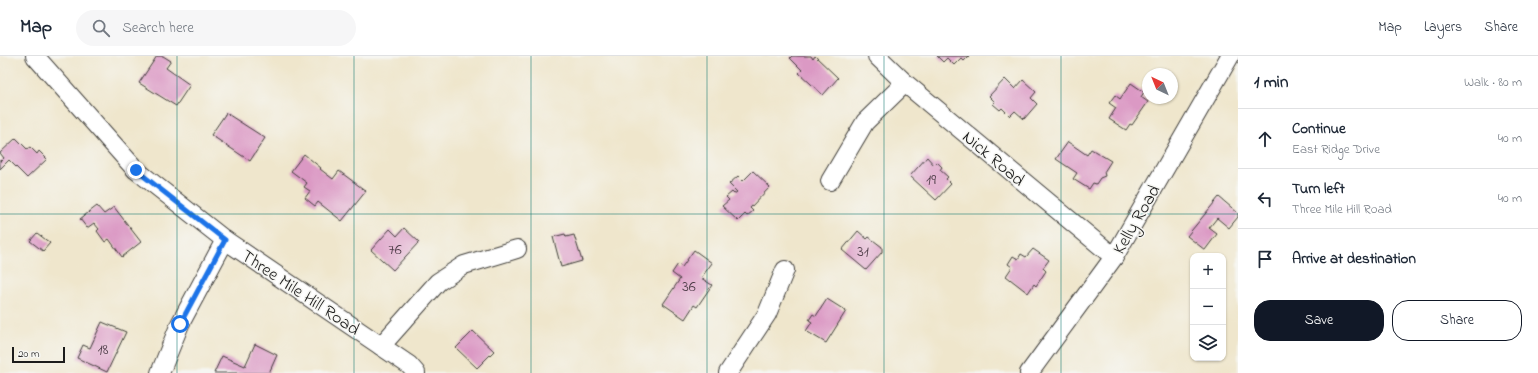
<!DOCTYPE html>
<html lang="en">
<head>
<meta charset="utf-8">
<style>
  body { margin:0; font-family:"Indie Flower",sans-serif; background:#f6f6f7; color:#1f2937 }
  .controls { position:absolute; right:12px; bottom:12px; display:grid; overflow:hidden; border-radius:8px; box-shadow:0 1px 3px #0004 }
  .controls button { width:36px; height:36px; display:grid; place-items:center; padding:0; border:0; border-bottom:1px solid #e0e1e3; background:#fff; color:#1f2937; font:20px sans-serif }
  .compass { position:absolute; left:1142px; top:12px; width:36px; height:36px; border-radius:50%; background:#fff; box-shadow:0 1px 3px #0004; rotate:317deg }
  .scale { position:absolute; left:12px; bottom:10px; width:53px; box-sizing:border-box; padding-left:4px; border:2px solid #1c1c1c; border-top:0; font-size:11px; line-height:14px; white-space:nowrap; color:#1c1c1c; -webkit-text-stroke:3px #f6f6f2; paint-order:stroke }
  .stop { position:absolute; width:12px; height:12px; margin:-9px; border:3px solid #1a73e8; border-radius:50%; background:#fff }
  .stop.end { background:#1a73e8; border-color:#fff; box-shadow:0 1px 4px #0008 }
  .list { margin:0; padding:0; list-style:none }
  h2 { display:flex; justify-content:space-between; align-items:center; height:52px; margin:0; padding:0 16px; font-size:17px }
  h2 small { font-size:13px; font-weight:400; color:#747a83 }
  .list li { display:grid; grid-template-columns:26px 1fr auto; gap:12px; align-items:center; box-sizing:border-box; height:60px; padding:0 16px; border-top:1px solid #e0e1e3 }
  .list b { display:block; font-size:15px; white-space:nowrap }
  .list p { margin:0; font-size:13px; white-space:nowrap; color:#747a83 }
  .list em { font-size:13px; font-style:normal; color:#747a83 }
  .actions { display:flex; gap:8px; padding:12px 16px }
  .actions a { flex:1; padding:9px 0; border:1px solid #111827; border-radius:16px; text-align:center; font-size:14px; color:#111827 }
  .actions .main { background:#111827; color:#fff }
  .icon { flex:none; width:22px; height:22px; fill:none; stroke:currentColor; stroke-width:2; stroke-linecap:round; stroke-linejoin:round }
  .map { position:relative; flex:none; width:1238px; height:317px; overflow:hidden }
  header { display:flex; align-items:center; gap:24px; box-sizing:border-box; height:56px; padding:0 20px; background:#fff; border-bottom:1px solid #e0e1e3 }
  header strong { font-size:19px }
  nav { display:flex; gap:22px; margin-inline-start:auto; font-size:14px }
  .search { width:280px; height:36px; background:#f6f6f7; display:flex; align-items:center; gap:10px; box-sizing:border-box; padding:0 14px; border-radius:22px; color:#747a83; font-size:15px }
  main { display:flex }
  aside { flex:1; background:#fff }
  .map>svg:first-child { display:block }
</style>
</head>
<body>
<header>
<strong>Map</strong>
<div class="search"><svg class="icon" aria-label="search" viewBox="0 0 24 24"><circle cx="10" cy="10" r="6"/><path d="M15 15l6 6"/></svg>Search here</div>
<nav><a>Map</a><a>Layers</a><a>Share</a></nav>
</header>
<main>
<div class="map">
<svg width="1238" height="317" viewBox="0 0 1238 317">
  <rect width="100%" height="100%" fill="#f6f6f2"/>
  <filter id="ink" filterUnits="userSpaceOnUse"><feTurbulence type="fractalNoise" baseFrequency=".025" numOctaves="2"/><feDisplacementMap in="SourceGraphic" scale="8" xChannelSelector="R" yChannelSelector="G"/><feConvolveMatrix kernelMatrix="1 2 1 2 8 2 1 2 1" color-interpolation-filters="sRGB"/></filter>
  <filter id="wash" filterUnits="userSpaceOnUse"><feTurbulence type="fractalNoise" baseFrequency=".012" numOctaves="4" result="noise"/><feDisplacementMap in="SourceGraphic" scale="16" xChannelSelector="R" yChannelSelector="G"/><feGaussianBlur stdDeviation="0.9" result="paint"/><feColorMatrix in="noise" values="0 0 0 0 0 0 0 0 0 0 0 0 0 0 0 0 0 1.4 0 .05"/><feComposite in="paint" operator="in"/></filter>
  <g filter="url(#wash)">
    <rect width="100%" height="100%" fill="#efe6cc"/>
    <g id="blocks">
      <g fill="#db99c4">
        <path d="M157 0H163L171 5 166 12 190 29 176 50 139 27Z"/>
        <path d="M792 0H811L813 3 815 0 838 22 823 39 799 17 802 14 790 2Z"/>
        <path d="M937 0H969L964 5 961 2 954 9 947 2 943 6Z"/>
        <path d="M1005 23 1015 33 1023 24 1036 36 1031 42 1037 48 1024 63 1015 55 1010 60 1002 52 1000 54 993 48 995 46 989 40Z"/>
        <path d="M1131 27 1144 36 1141 41 1148 46 1132 69 1130 68 1126 74 1109 63 1116 52 1109 47 1115 39 1120 43Z"/>
        <path d="M226 57 265 82 250 105 211 79Z"/>
        <path d="M16 82 27 93 30 91 37 98 39 95 47 103 27 122 9 104 0 113V104L1 105 4 102 0 97Z"/>
        <path d="M1068 86 1087 99 1091 93 1111 105 1104 116 1105 120 1100 122 1096 128 1093 127 1089 133 1073 123 1077 117 1056 103Z"/>
        <path d="M304 98 321 112 320 113 333 123 339 115 366 135 342 165 318 146 315 150 305 142 310 135 304 131 307 127 291 115Z"/>
        <path d="M927 101 934 109 937 106 942 111 940 114 948 121 946 123 951 128 936 144 910 120Z"/>
        <path d="M753 115 770 131 750 152 753 155 747 160 745 158 738 165 722 150 729 144 726 141 732 136 734 138 737 136 729 128 738 120 743 125Z"/>
        <path d="M1219 141 1238 157V161L1229 172 1217 162 1209 172 1217 178 1205 194 1187 180Z"/>
        <path d="M97 150 104 158 114 151 141 186 122 201 109 183 105 186 97 175 99 173 94 167 87 172 80 163Z"/>
        <path d="M404 172 419 186 393 214 371 194 390 173 397 180Z"/>
        <path d="M858 175 867 183 869 181 882 191V196L866 214 842 194Z"/>
        <path d="M37 177 50 187 43 195 30 185Z"/>
        <path d="M565 178 566 181 574 179 582 205 561 211 553 181Z"/>
        <path d="M1033 193 1049 204 1043 212 1046 215 1036 230 1034 228 1028 237 1006 220 1012 211 1008 208 1013 200 1018 203 1021 198 1026 201Z"/>
        <path d="M694 194 712 207 701 222 712 229 697 251 694 249 685 263 663 248 680 223 672 217 678 208 682 211Z"/>
        <path d="M827 243 846 255 826 287 806 275 812 266 809 264 813 258 816 260Z"/>
        <path d="M102 266 126 276 107 316 77 302 83 289 90 292Z"/>
        <path d="M473 275 494 295 477 312 456 292Z"/>
        <path d="M255 288 277 299 269 317H214L222 300 245 310Z"/>
      </g>
    </g>
  </g>
  <g filter="url(#ink)">
    <use href="#blocks" fill-opacity="0" stroke="#3c3a36" stroke-width="1"/>
    <g fill="none" stroke-linecap="round" stroke-linejoin="round">
      <defs>
        <g id="minor">
          <path d="M35 0 136 114 225 184 409 309 416 317"/>
          <path d="M877 0 905 27 1114 201"/>
          <path d="M830 125 865 66 905 27"/>
          <path d="M381 290 438 226 464 209 517 193"/>
          <path d="M160 317 180 268 225 184"/>
          <path d="M728 317 767 258 785 214"/>
          <path d="M1029 317 1114 201 1230 0"/>
        </g>
      </defs>
      <use href="#minor" stroke="#3c3a36" stroke-width="20"/>
      <use href="#minor" stroke="#fff" stroke-width="18"/>
    </g>
  </g>
  <g fill="none" stroke-linecap="round" stroke-linejoin="round" filter="url(#ink)">
    <path stroke="#1a73e8" stroke-width="5" d="M136 114 225 184 180 268"/>
  </g>
  <path fill="none" stroke="#0f766e" stroke-width="1" stroke-opacity="0.55" d="M177 0V317M354 0V317M531 0V317M707 0V317M884 0V317M1061 0V317M0 158H1238"/>
  <g text-anchor="middle" stroke-width="3" stroke-linejoin="round" paint-order="stroke">
    <g font-size="16" fill="#4c3b46">
      <text x="931" y="128">19</text>
      <text x="395" y="198">76</text>
      <text x="863" y="200">31</text>
      <text x="689" y="235">36</text>
      <text x="103" y="298">18</text>
    </g>
    <g font-size="18" fill="#1c1c1c" stroke="#f6f6f2">
      <text transform="translate(994 102) rotate(40)" y="6">Nick Road</text>
      <text transform="translate(1136 163) rotate(-60)" y="6">Kelly Road</text>
      <text transform="translate(301 236) rotate(34)" y="6">Three Mile Hill Road</text>
    </g>
  </g>
</svg>
<div class="controls">
<button>+</button>
<button>−</button>
<button><svg class="icon" aria-label="layers" viewBox="0 0 24 24"><path d="M12 4l9 5-9 5-9-5zM3 14l9 5 9-5"/></svg></button>
</div>
<svg class="compass" viewBox="-18 -18 36 36"><path d="M0-13l5 13h-10z" fill="#e53935"/><path d="M0 13l5-13h-10z" fill="#747a83"/></svg>
<div class="scale">20 m</div>
<div class="stop" style="left:180px;top:268px"></div>
<div class="stop end" style="left:136px;top:114px"></div>
</div>
<aside>
<h2>1 min<small>Walk · 80 m</small></h2>
<ul class="list">
<li><svg class="icon" aria-label="ahead" viewBox="0 0 24 24"><path d="M12 20V5M6 11l6-6 6 6"/></svg><div><b>Continue</b><p>East Ridge Drive</p></div><em>40 m</em></li>
<li><svg class="icon" aria-label="left" viewBox="0 0 24 24"><path d="M17 20v-9H6M10 6l-5 5 5 5"/></svg><div><b>Turn left</b><p>Three Mile Hill Road</p></div><em>40 m</em></li>
<li><svg class="icon" aria-label="arrive" viewBox="0 0 24 24"><path d="M6 21V4h12l-3 4 3 4H6"/></svg><div><b>Arrive at destination</b></div></li>
</ul>
<div class="actions"><a class="main">Save</a><a>Share</a></div>
</aside>
</main>
</body>
</html>
